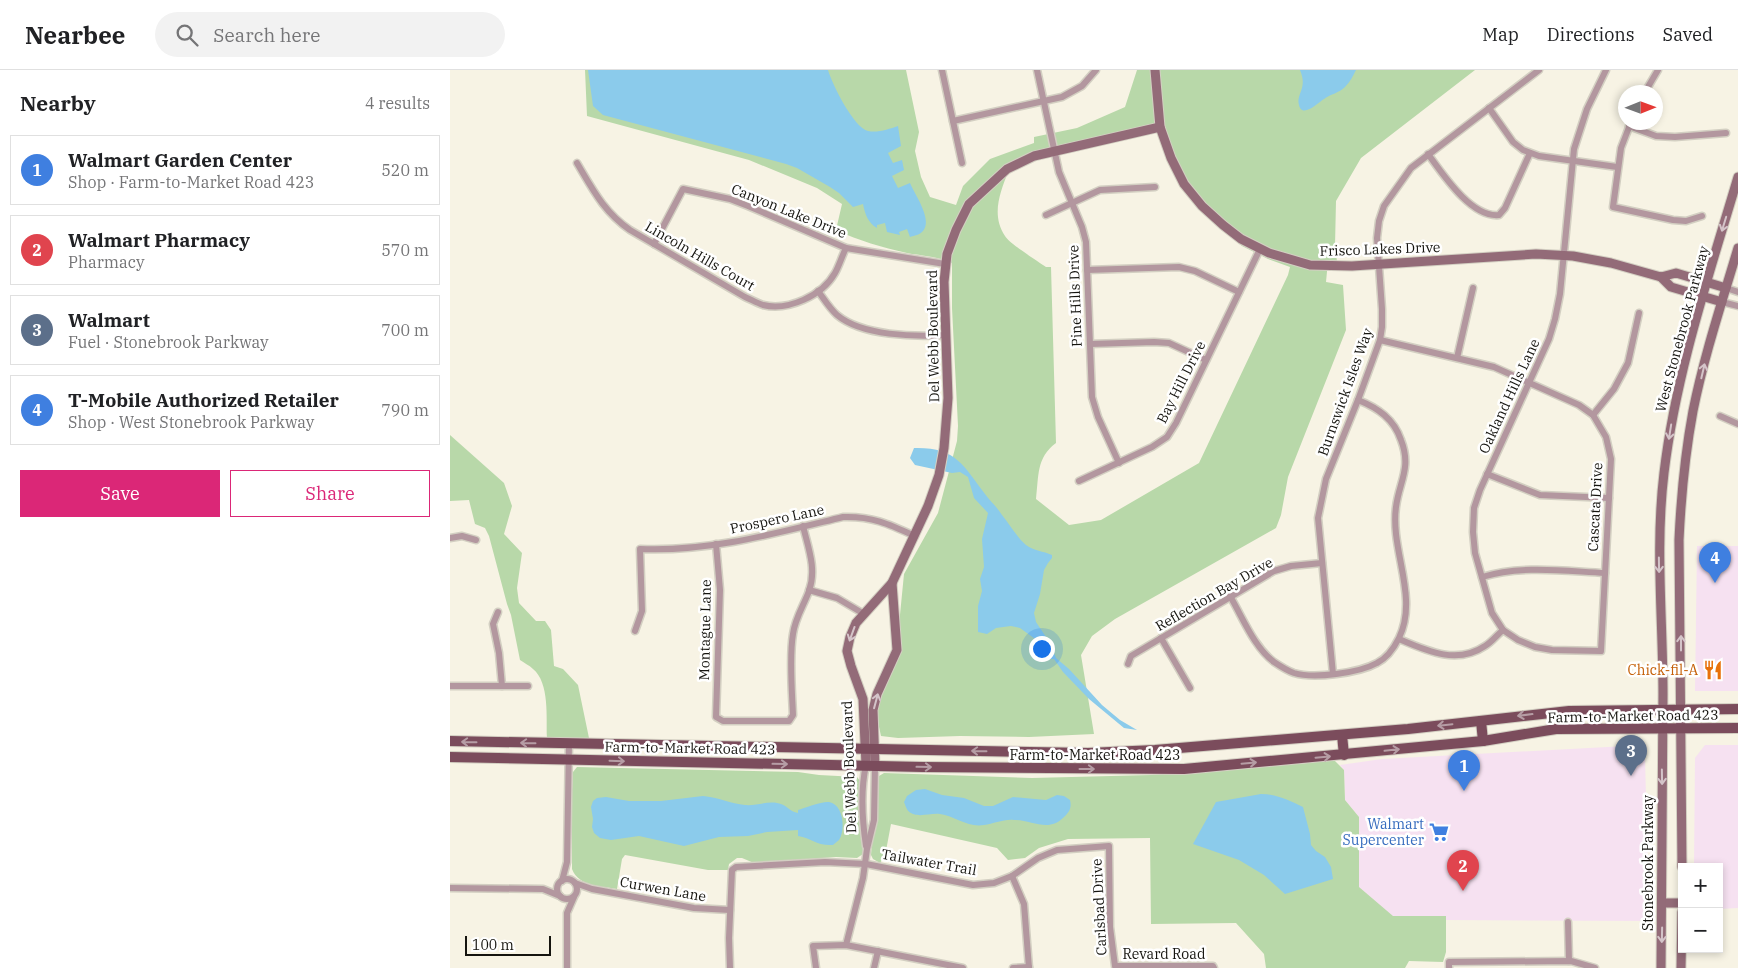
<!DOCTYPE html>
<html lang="en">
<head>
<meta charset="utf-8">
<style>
  body { margin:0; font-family:"IBM Plex Serif",serif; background:#f2f2f2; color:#202124 }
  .controls { position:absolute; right:15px; bottom:15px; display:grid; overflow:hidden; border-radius:0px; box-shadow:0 2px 8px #0003 }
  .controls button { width:45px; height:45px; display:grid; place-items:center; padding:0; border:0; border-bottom:1px solid #e0e0e0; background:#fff; color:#202124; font:25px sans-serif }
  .compass { position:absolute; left:1168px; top:15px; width:45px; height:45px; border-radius:50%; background:#fff; box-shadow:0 2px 8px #0003; rotate:89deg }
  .scale { position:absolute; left:15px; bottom:12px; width:86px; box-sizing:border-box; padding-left:5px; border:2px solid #15140f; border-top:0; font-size:14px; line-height:18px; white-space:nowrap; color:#15140f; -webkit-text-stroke:4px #fff; paint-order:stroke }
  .you { position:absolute; left:591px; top:578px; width:18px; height:18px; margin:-12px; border:4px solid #fff; border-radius:50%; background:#1a73e8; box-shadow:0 0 0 8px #1a73e833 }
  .badge { display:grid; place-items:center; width:32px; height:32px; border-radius:50%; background:#db2777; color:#fff; font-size:16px; font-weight:700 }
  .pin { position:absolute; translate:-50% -41px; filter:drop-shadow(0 1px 2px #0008) }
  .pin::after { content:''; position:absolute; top:26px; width:18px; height:15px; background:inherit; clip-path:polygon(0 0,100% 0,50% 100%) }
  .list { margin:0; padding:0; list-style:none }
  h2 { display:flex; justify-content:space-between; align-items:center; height:65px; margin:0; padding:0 20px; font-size:21px }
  h2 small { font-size:16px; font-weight:400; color:#757577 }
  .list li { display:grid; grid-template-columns:32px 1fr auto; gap:15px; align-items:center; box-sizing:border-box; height:70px; margin:0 10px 10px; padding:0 10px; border:1px solid #e0e0e0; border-radius:0px }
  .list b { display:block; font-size:19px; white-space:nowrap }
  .list p { margin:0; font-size:16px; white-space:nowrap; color:#757577 }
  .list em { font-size:16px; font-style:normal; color:#757577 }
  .actions { display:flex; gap:10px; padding:15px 20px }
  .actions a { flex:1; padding:11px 0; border:1px solid #db2777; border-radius:0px; text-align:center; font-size:18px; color:#db2777 }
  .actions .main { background:#db2777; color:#fff }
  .icon { flex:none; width:28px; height:28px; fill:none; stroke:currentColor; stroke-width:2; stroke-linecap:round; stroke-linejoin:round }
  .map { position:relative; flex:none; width:1288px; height:898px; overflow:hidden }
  header { display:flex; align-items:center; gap:30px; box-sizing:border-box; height:70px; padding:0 25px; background:#fff; border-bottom:1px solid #e0e0e0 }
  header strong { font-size:24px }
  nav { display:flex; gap:28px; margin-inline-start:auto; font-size:18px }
  .search { width:350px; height:45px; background:#f2f2f2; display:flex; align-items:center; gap:12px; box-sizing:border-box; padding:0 18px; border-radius:28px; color:#757577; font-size:19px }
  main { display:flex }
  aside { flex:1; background:#fff }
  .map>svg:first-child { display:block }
</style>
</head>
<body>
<header>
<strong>Nearbee</strong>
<div class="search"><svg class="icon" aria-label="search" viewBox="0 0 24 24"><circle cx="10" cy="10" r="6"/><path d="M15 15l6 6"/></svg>Search here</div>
<nav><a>Map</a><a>Directions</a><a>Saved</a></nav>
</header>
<main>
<aside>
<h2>Nearby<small>4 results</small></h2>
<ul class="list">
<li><span class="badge" style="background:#3f7fe0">1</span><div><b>Walmart Garden Center</b><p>Shop · Farm-to-Market Road 423</p></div><em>520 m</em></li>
<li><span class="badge" style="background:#e0444e">2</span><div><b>Walmart Pharmacy</b><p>Pharmacy</p></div><em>570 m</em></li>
<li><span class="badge" style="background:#5c6f8a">3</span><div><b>Walmart</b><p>Fuel · Stonebrook Parkway</p></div><em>700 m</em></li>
<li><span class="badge" style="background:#3f7fe0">4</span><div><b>T-Mobile Authorized Retailer</b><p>Shop · West Stonebrook Parkway</p></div><em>790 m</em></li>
</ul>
<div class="actions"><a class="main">Save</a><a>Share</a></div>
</aside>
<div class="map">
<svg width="1288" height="898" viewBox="0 0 1288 898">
  <rect width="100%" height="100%" fill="#f7f3e4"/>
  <g fill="#f6e1f1">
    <path d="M1247 476H1288V621H1245Z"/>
    <path d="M1255 675H1288V838L1269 839V797H1244L1245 688Z"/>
    <path d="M1176 676 1192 681 1195 687 1199 851 995 850 996 846H942L909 817V747L895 730 894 700 890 695 932 689Z"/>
  </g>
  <g fill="#b8d8a9" fill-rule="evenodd">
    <path d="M135 0H456L469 62 465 81 471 107 480 127 506 135 513 116 540 89 584 73V67L627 58 675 37 687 0H1025L911 88 886 131 885 176 887 191H878L876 212 893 215 896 260 838 407 831 445 826 458 665 549 642 566 631 585 644 664 579 667 510 666 448 668 431 666 426 643 441 599 448 565 454 504 488 443 507 371 508 356 502 238V193C486 186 473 186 457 183 431 177 410 171 386 160L392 134 367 118 299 90 137 46ZM706 61 750 140 792 176 818 189 840 197 838 205 749 393 651 450 619 455 586 429C589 406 586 388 606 373L601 197H596C586 190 560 174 555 166 541 145 550 123 558 102L588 88Z"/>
    <path d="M0 365 54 413 62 436 54 464 72 483 67 518 69 533 86 551H95L101 560 104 596 113 599 128 615 139 668H97C96 648 100 613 83 599 79 595 74 593 70 590L61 545 57 534 39 466 35 458 25 454 19 430 0 431Z"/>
    <path d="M884 690 894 700 895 730 909 747V817L943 846H996V882L993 892 959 891 955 898H816L814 884 786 853 701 854 700 768 618 769 589 778 575 788 558 790 547 778 441 754 435 786 430 793 423 789 421 785 427 711 429 706 434 703 582 708 701 705 839 693 848 694Z"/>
    <path d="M127 697 348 702 369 705 407 707 411 712 413 784 407 788 386 787 304 793 292 788H287L279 794 278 800H258L175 785 172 789 167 819C151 816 129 817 122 799V719L123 702Z"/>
  </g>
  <g fill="#8bcbeb">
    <path d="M138 0H378C382 14 404 58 418 61 428 63 439 59 448 56L451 76 438 83 443 93 452 90 454 100 442 106 448 118 460 113C465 125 484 151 472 162 469 165 463 166 460 167L457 159 449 162 450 165 437 162 435 153 427 155V158C418 153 415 144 413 134L403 137 389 123 380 117 347 98 336 94 153 45 143 36Z"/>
    <path d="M850 0H906C903 6 900 12 895 17 889 23 881 24 874 29 869 32 852 49 849 35 846 23 858 19 850 0Z"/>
    <path d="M464 378C506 377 513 395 535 424 540 431 547 437 552 445 560 455 567 467 576 475 584 481 593 481 602 485V488L598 493 594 500 590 524 584 543 586 552 598 570 606 588 619 599 652 635 670 650 687 660 674 658 639 629 613 602 604 589H600L588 571 570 558 561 556 546 558 537 564 528 562V536L532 521 530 509 534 497 532 469 538 443 524 428 518 407 510 402 502 403 465 395 460 388Z"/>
    <path d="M475 719 492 725 514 728 534 736H543L563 727 596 730 607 725 614 726 620 730C622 738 619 742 614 747 599 763 582 750 564 750 553 749 544 754 534 755 518 758 505 746 490 744 481 743 471 747 463 744 457 742 456 737 454 732L457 726 466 720Z"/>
    <path d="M811 724C826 724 839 730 853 737L860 764 861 775 866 781 875 787 881 797 883 809 835 824 814 805 789 790 743 774 766 732Z"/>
    <path d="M253 726C268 727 281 734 295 735 306 736 317 731 327 733 336 734 340 742 348 743V740C354 738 373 731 379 732 393 734 396 759 389 770 388 771 384 774 383 775 366 776 362 768 348 766V760L317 762 298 766 269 767 234 776 189 766 161 770 150 768 144 763 142 757 143 749 141 737 143 731 147 728 156 727 179 731H211Z"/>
  </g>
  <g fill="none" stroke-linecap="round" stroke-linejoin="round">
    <defs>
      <g id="street">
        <path d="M492 0 512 93"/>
        <path d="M587 0 609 102 632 157 636 172 642 327 648 347 669 393"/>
        <path d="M1195 22 1208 0"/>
        <path d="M1039 38 1063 72 1073 80 1089 86 1167 97"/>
        <path d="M503 51 612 27 632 16 646 0"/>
        <path d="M1181 52 1171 78 1163 137 1223 150 1236 151 1252 146"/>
        <path d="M1179 56 1206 66 1225 67 1276 63"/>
        <path d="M978 84C992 103 1021 148 1049 145L1055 138 1080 83"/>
        <path d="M127 93C143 120 154 142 180 160L295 227C300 229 307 233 313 235 338 241 372 226 385 203 389 196 392 186 396 178"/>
        <path d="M596 145 650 120 705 117"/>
        <path d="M204 174 233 119 280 129 298 136 396 178 495 194"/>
        <path d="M637 200 729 197 745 201 789 222"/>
        <path d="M1276 218 1288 222"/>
        <path d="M368 221C374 229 380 239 387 245 412 266 465 267 496 265"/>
        <path d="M1272 232 1288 236"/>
        <path d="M930 270 1044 297 1129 335 1143 345 1156 367 1161 389 1151 581 1102 580 1085 577 1068 570 1053 560 1042 543 1025 483 1023 462 1024 438 1030 420 1099 269 1105 249 1110 224 1124 79 1137 39 1156 0"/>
        <path d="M640 274 704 272 719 273 756 290"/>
        <path d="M1007 288 1023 218"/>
        <path d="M1143 345 1164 319 1178 293 1189 243"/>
        <path d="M1270 346 1288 354"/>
        <path d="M1037 404 1090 425 1159 428"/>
        <path d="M629 411 702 377 717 367 726 353 810 179"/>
        <path d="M0 468 12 466 26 470"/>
        <path d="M266 474 270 520 266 647 273 651H339L343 645C342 621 339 587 343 564 345 548 354 535 359 521 367 499 358 477 353 456"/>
        <path d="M1032 507C1072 495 1113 501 1155 503"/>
        <path d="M359 520 387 528 414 544"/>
        <path d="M780 526C793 548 804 577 824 592 830 596 838 601 844 603 864 609 909 603 927 593 937 588 944 578 949 568 969 527 940 480 946 437 949 412 962 398 951 370 944 349 928 338 908 330"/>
        <path d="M48 542 43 554 49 583 52 616"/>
        <path d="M185 561 192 541 190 479C259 482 327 463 393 447 422 446 439 454 465 466"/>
        <path d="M711 568 740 618"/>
        <path d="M949 569C977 581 1007 595 1035 576 1042 572 1047 565 1053 560"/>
        <path d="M678 594 681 586 824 501 841 496 872 493"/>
        <path d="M883 604 868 448 876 409 908 330 930 270 932 257V239L927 168 929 151 934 136 961 98 1089 0"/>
        <path d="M0 616H78"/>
        <path d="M416 695C410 722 412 749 416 776"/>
        <path d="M562 806 574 834 579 898"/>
        <circle cx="117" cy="819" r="10"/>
        <path d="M112 811 117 792 119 673"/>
        <path d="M125 813 142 819 244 838 280 840"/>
        <path d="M0 818 93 819 110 826"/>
        <path d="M1118 852 1119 891"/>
        <path d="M396 875 413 808 417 779 424 750 425 696"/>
        <path d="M117 898V843L124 827"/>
        <path d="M280 898 279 868 282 800 286 797 375 792 416 794 523 815 544 813 562 806 588 788 607 780 659 776 660 857 665 896H763L764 898"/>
        <path d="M366 898 363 876 396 875 513 898"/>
        <path d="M424 898 428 881"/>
        <path d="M563 898 579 897"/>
        <path d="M999 898V892L1121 891 1145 898"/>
      </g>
      <g id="secondary">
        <path d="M705 0 710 57 721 88 734 114 752 136 773 155 791 169 819 183 860 195 902 196 1086 184 1123 186 1161 193 1211 207 1226 203 1276 218"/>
        <path d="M1211 207 1221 217 1272 232"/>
        <path d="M416 695 413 629 401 596 397 581 400 567 406 553 442 513 478 436 489 405 494 378 498 328 494 212 497 184 506 160 519 134 557 99 584 86 710 57"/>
        <path d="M425 696 423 640 427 624 447 580 442 513"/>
        <path d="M1232 797 1229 470C1231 427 1235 384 1243 341 1254 286 1272 232 1288 178"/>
        <path d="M1212 833H1232"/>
        <path d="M1211 898C1212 807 1212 716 1213 624 1213 551 1205 477 1214 403 1226 302 1259 205 1288 107"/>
        <path d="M1231 898 1232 842"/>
      </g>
      <g id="primary">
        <path d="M1031 651 1033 671"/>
        <path d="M892 665 894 685"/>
        <path d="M0 671 638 683 705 680 958 659 1119 641 1288 639"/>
        <path d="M0 687 473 697 734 699 1033 671 1106 659 1288 658"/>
      </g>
    </defs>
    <use href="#street" stroke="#d3cfc2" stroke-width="9"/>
    <use href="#secondary" stroke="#d3cfc2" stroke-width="11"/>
    <use href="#primary" stroke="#d3cfc2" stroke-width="12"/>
    <use href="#street" stroke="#b3979f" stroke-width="6"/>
    <use href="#secondary" stroke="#936b78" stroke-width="9"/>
    <use href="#primary" stroke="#7b4c5c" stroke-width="10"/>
  </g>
  <defs><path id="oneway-shaft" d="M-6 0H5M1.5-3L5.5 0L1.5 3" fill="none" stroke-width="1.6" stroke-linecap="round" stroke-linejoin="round" transform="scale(1.25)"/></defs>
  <g stroke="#d4c4c9">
    <use href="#oneway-shaft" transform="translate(1274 154) rotate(107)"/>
    <use href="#oneway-shaft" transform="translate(1253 301) rotate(-77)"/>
    <use href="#oneway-shaft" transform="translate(1220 362) rotate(99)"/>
    <use href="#oneway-shaft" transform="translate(1209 495) rotate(89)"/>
    <use href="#oneway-shaft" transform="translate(402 564) rotate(110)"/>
    <use href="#oneway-shaft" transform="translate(1231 573) rotate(-90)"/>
    <use href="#oneway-shaft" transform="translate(426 631) rotate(-75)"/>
    <use href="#oneway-shaft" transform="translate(1212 707) rotate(89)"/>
    <use href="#oneway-shaft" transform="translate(1212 865) rotate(91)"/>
  </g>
  <g stroke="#b69da5">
    <use href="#oneway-shaft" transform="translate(1075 645) rotate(173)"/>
    <use href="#oneway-shaft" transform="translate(995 655) rotate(174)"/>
    <use href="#oneway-shaft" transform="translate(19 672) rotate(-179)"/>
    <use href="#oneway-shaft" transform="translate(78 673) rotate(-179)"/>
    <use href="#oneway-shaft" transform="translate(942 680) rotate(-6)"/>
    <use href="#oneway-shaft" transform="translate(529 681) rotate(-179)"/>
    <use href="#oneway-shaft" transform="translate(873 687) rotate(-5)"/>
    <use href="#oneway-shaft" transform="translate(167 691) rotate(2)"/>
    <use href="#oneway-shaft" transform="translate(799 693) rotate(-5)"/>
    <use href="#oneway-shaft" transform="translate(330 694) rotate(1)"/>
    <use href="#oneway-shaft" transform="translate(474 697) rotate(1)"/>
    <use href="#oneway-shaft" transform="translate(637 699)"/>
  </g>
  <defs>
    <symbol id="restaurant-bare" viewBox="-9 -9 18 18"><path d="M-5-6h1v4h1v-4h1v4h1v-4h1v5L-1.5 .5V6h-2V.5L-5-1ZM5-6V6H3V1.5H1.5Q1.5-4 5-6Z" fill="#e8710a" stroke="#fff" stroke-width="2.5" paint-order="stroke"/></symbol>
    <symbol id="supermarket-bare" viewBox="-9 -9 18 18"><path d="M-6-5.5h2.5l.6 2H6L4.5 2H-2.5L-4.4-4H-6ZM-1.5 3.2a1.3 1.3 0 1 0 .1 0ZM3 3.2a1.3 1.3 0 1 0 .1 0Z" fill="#3f7fe0" stroke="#fff" stroke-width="2.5" paint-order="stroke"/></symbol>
  </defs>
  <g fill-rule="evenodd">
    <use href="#restaurant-bare" x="1249" y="586" width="28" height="28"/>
    <use href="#supermarket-bare" x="975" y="748" width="28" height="28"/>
  </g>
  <g text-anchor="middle" stroke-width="5" stroke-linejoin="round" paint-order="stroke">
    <g font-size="14" fill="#15140f" stroke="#fff">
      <text transform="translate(339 141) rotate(22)" y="5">Canyon Lake Drive</text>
      <text transform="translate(930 179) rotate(-2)" y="5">Frisco Lakes Drive</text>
      <text transform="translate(250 186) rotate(30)" y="5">Lincoln Hills Court</text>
      <text transform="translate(625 226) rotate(-92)" y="5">Pine Hills Drive</text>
      <text transform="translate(1232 259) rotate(-75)" y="5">West Stonebrook Parkway</text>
      <text transform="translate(483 266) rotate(-91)" y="5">Del Webb Boulevard</text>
      <text transform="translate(731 312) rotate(-63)" y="5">Bay Hill Drive</text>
      <text transform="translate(895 322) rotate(-70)" y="5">Burnswick Isles Way</text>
      <text transform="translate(1059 326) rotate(-65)" y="5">Oakland Hills Lane</text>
      <text transform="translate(1145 437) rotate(-87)" y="5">Cascata Drive</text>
      <text transform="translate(327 449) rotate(-12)" y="5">Prospero Lane</text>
      <text transform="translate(764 524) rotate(-30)" y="5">Reflection Bay Drive</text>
      <text transform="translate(255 560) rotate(-89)" y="5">Montague Lane</text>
      <text transform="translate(1183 646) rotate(-1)" y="5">Farm-to-Market Road 423</text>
      <text transform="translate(240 678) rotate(1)" y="5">Farm-to-Market Road 423</text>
      <text x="645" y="690">Farm-to-Market Road 423</text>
      <text transform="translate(399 697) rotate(-92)" y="5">Del Webb Boulevard</text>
      <text transform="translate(479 792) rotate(10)" y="5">Tailwater Trail</text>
      <text transform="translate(1198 793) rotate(-90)" y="5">Stonebrook Parkway</text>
      <text transform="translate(213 819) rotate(10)" y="5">Curwen Lane</text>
      <text transform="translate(649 837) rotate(-93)" y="5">Carlsbad Drive</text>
      <text x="714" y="889">Revard Road</text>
    </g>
    <g font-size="14" fill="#c56008" stroke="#fff" text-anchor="end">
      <text x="1248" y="605">Chick-fil-A</text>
    </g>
    <g font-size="14" fill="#366cbe" stroke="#fff" text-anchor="end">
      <text x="974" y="759">Walmart<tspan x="974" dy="16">Supercenter</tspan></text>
    </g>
  </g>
</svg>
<div class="controls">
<button>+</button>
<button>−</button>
</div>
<svg class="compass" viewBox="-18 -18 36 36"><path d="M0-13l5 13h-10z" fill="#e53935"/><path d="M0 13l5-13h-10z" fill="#757577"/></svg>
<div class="scale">100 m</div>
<div class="you"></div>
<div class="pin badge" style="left:1014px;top:721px;background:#3f7fe0">1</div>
<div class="pin badge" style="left:1013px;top:821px;background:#e0444e">2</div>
<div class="pin badge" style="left:1181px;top:706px;background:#5c6f8a">3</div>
<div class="pin badge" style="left:1265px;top:513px;background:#3f7fe0">4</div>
</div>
</main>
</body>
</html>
